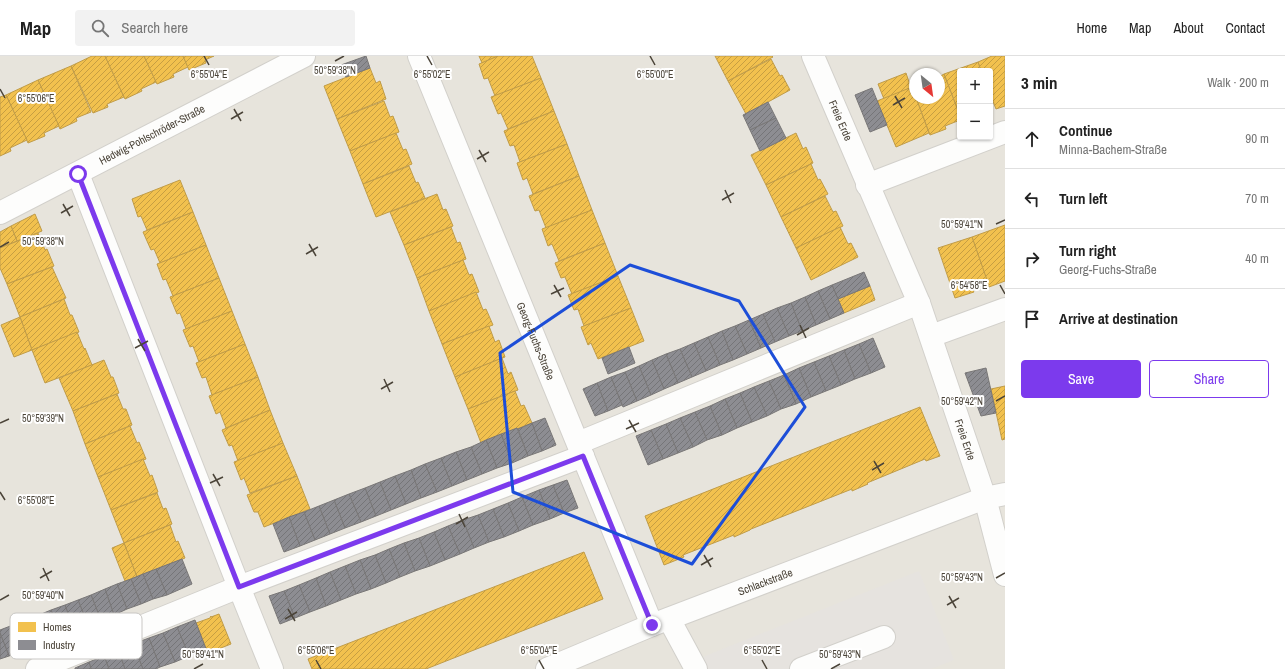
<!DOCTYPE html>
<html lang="en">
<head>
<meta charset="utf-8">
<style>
  body { margin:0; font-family:"Archivo Narrow",sans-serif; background:#f2f2f2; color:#222 }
  .controls { position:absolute; right:12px; top:12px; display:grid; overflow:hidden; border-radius:4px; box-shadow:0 1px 3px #0004 }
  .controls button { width:36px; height:36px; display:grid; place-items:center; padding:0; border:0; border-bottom:1px solid #e0e0e0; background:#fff; color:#222; font:20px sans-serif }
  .compass { position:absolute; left:909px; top:12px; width:36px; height:36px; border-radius:50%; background:#fff; box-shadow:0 1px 3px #0004; rotate:151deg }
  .stop { position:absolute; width:12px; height:12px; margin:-9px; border:3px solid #7c3aed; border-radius:50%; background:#fff }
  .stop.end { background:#7c3aed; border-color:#fff; box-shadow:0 1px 4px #0008 }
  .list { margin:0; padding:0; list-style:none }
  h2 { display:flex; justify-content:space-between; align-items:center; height:52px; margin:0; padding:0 16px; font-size:17px }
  h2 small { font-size:13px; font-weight:400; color:#767676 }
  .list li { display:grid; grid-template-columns:26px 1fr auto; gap:12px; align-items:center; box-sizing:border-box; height:60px; padding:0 16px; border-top:1px solid #e0e0e0 }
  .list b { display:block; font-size:15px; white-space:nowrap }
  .list p { margin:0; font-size:13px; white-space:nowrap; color:#767676 }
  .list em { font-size:13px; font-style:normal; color:#767676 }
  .actions { display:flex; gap:8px; padding:12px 16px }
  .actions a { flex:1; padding:9px 0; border:1px solid #7c3aed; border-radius:4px; text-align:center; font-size:14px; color:#7c3aed }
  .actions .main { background:#7c3aed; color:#fff }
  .icon { flex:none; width:22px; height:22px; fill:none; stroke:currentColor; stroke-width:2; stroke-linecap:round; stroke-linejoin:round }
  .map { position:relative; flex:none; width:1005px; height:613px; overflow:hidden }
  header { display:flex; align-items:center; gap:24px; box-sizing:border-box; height:56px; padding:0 20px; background:#fff; border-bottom:1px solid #e0e0e0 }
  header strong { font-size:19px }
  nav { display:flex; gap:22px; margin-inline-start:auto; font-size:14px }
  .search { width:280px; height:36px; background:#f2f2f2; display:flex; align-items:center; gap:10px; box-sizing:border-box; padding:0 14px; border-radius:4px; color:#767676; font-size:15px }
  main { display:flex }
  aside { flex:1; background:#fff }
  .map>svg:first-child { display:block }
</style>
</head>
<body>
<header>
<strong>Map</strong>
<div class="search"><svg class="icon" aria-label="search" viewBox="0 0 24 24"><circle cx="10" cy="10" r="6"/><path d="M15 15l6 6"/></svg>Search here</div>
<nav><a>Home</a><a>Map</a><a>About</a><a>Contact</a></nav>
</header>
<main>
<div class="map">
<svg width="1005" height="613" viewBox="0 0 1005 613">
  <defs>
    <pattern id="homes-hatch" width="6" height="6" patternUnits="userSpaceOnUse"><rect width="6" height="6" fill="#f2c14e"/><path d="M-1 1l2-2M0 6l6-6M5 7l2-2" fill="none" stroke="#c69e42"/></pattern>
    <pattern id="industry-hatch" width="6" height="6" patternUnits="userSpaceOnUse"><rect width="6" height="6" fill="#8d8d92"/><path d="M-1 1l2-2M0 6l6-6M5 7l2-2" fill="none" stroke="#757578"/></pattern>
  </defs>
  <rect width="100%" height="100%" fill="#f4f2ee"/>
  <path fill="#e7e4dc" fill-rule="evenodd" d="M0 0H1005V613H0ZM960 15H990V81H960ZM915 18H939V42H915Z"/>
  <path fill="#e6e3df" d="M919 515 954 604 931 613H690L705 600Z"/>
  <g fill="url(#homes-hatch)" stroke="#c09c48">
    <path d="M92 0H105L124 41 107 48 108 51 93 57 71 10Z"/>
    <path d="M105 0H144L156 26 141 33 142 35 125 43Z"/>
    <path d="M144 0H183L188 11 173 18 174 21 157 28Z"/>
    <path d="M183 0H214L205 4 206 7 189 14Z"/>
    <path d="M479 0H498L482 7Z"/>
    <path d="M498 0H532L541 22 495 40 488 22 484 23 479 8Z"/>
    <path d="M715 0H772L773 1 728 25Z"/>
    <path d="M992 0H1005V50L996 53 990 38V15H981L978 6Z"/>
    <path d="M771 3 780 20 782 19 790 34 746 58 728 25Z"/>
    <path d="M978 6 981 15H960V60L944 18Z"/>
    <path d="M71 10 91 56 76 62 77 65 60 73 38 24Z"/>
    <path d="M370 12 376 27 380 25 386 43 337 63 324 30Z"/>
    <path d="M906 17 911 32 884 43 878 28Z"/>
    <path d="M944 18 960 60V64L945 70 946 73 930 79 916 42H939V21Z"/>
    <path d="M541 22 554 55 508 73 501 57 498 58 491 41Z"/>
    <path d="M38 24 59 70 44 77 45 80 28 87 6 39Z"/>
    <path d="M912 31 929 77 896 91 877 45Z"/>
    <path d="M6 39 27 84 10 92 11 95 0 100V41Z"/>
    <path d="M384 45 390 61 393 60 399 76 350 95 337 63Z"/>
    <path d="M554 55 567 88 520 106 514 89 510 90 504 75Z"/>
    <path d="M396 77 403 94 406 93 412 108 363 128 350 95Z"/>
    <path d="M796 77 803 93 806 91 813 107 766 129 751 99Z"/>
    <path d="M567 88 579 120 533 138 527 122 523 124 517 107Z"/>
    <path d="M811 108 818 124 820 123 828 138 781 161 766 129Z"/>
    <path d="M409 110 416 127 418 126 425 142 376 161 363 128Z"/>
    <path d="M579 120 592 154 546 172 539 154 535 155 529 140Z"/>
    <path d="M180 124 193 156 147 174 141 160 138 161 132 143Z"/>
    <path d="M437 138 443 154 446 153 453 170 404 189 390 156Z"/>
    <path d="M825 140 833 156 836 155 843 170 796 192 781 161Z"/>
    <path d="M592 154 605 187 559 205 552 188 548 190 542 173Z"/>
    <path d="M193 156 206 189 160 207 154 193 151 194 143 176Z"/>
    <path d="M35 158 42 175 17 185 11 170Z"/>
    <path d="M1005 169V225L989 231 972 181Z"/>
    <path d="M11 170 17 185 0 192V176Z"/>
    <path d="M451 171 457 187 460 186 466 203 417 222 404 189Z"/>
    <path d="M840 171 848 188 851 187 858 201 811 224 796 192Z"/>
    <path d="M38 177 45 194 47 193 54 210 7 228 0 212V192Z"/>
    <path d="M972 181 988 227 972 233 974 236 955 242 938 192Z"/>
    <path d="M605 187 618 220 572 238 565 221 561 222 555 207Z"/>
    <path d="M206 189 219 222 173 240 166 223 163 224 157 208Z"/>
    <path d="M463 204 469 219 472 218 479 236 429 255 417 222Z"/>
    <path d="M52 211 66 242 20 261 7 228Z"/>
    <path d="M618 220 631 252 584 270 578 253 574 254 568 239Z"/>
    <path d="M219 222 232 255 186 273 180 257 177 258 170 241Z"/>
    <path d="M870 230 875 244 844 257 838 243Z"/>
    <path d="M476 236 483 254 486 253 493 269 442 288 429 255Z"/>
    <path d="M64 243 70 259H72L79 276 32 294 20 261Z"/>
    <path d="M631 252 644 285 598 303 591 287 588 289 581 271Z"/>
    <path d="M232 255 245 288 199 306 193 290 190 291 183 274Z"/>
    <path d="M20 261 32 294 14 301 1 269Z"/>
    <path d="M489 270 495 286 499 284 505 301 455 321 442 288Z"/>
    <path d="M77 276 84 293 85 292 92 309 45 327 32 294Z"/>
    <path d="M245 288 258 321 212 339 206 321 202 322 196 307Z"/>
    <path d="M502 302 508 318 511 316 518 334 468 353 455 321Z"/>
    <path d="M104 304 111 321H113L119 337 73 355 59 322Z"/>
    <path d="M258 321 270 354 226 372 220 356 216 358 209 340Z"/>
    <path d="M1005 330V383L1002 384 991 333Z"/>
    <path d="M515 335 521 350 524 349 532 367 481 387 468 353Z"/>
    <path d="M117 338 123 353H126L132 369 85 388 73 355Z"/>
    <path d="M920 351 940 400 926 405 925 403 867 427 868 428 852 435V433L751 473 750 474 734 481V479L683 499 684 501 664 509 645 460Z"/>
    <path d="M270 354 283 387 238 405 232 389 229 390 222 374Z"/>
    <path d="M130 370 137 387 139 386 146 403 98 421 85 388Z"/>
    <path d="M283 387 297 420 250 437 244 422 241 424 234 406Z"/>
    <path d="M143 403 150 420 152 419 158 436 111 454 98 421Z"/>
    <path d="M297 420 310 453 264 471 258 456H254L247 439Z"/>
    <path d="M157 437 163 453 166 452 172 468 124 487 111 454Z"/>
    <path d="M170 469 176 486 178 485 185 502 137 521 124 487Z"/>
    <path d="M124 487 137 521 125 525 112 492Z"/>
    <path d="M584 496 603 543 426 613H312L308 603Z"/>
    <path d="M219 558 231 588 208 597 196 567 210 562 211 560V561Z"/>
  </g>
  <g fill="url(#industry-hatch)" stroke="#797777">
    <path d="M366 0 370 12 346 21 341 9Z"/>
    <path d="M872 32 887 69 870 76 855 39Z"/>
    <path d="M768 46 776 62 750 74 743 59Z"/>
    <path d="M776 62 786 82 760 95 750 74Z"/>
    <path d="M864 216 870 230 838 243 832 229Z"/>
    <path d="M832 229 844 257 830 263 818 235Z"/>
    <path d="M818 235 830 263 816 269 805 241Z"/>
    <path d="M805 241 816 269 802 275 791 247Z"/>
    <path d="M791 247 802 275 789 280 777 252Z"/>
    <path d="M777 252 789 280 775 286 763 258Z"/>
    <path d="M763 258 775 286 761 292 749 264Z"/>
    <path d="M749 264 761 292 747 298 735 270Z"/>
    <path d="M735 270 747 298 733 304 722 275Z"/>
    <path d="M722 275 733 304 720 309 708 281Z"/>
    <path d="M708 281 720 309 706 315 694 287Z"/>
    <path d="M873 282 885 311 871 317 859 288Z"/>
    <path d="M694 287 706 315 692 321 680 293Z"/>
    <path d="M859 288 871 317 855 323 844 294Z"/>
    <path d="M629 291 635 307 608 318 602 302Z"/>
    <path d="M680 293 692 321 678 327 666 298Z"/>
    <path d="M844 294 855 323 841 329 829 300Z"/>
    <path d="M666 298 678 327 664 333 652 304Z"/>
    <path d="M829 300 841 329 826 335 814 306Z"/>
    <path d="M652 304 664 333 651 339 639 310Z"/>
    <path d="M814 306 826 335 811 341 799 312Z"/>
    <path d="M639 310 651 339 637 345 625 316Z"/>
    <path d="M799 312 811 341 796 348 784 319Z"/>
    <path d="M986 312 996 357 981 360 965 317Z"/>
    <path d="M625 316 637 345 623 351 611 321Z"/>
    <path d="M784 319 796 348 781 353 769 325Z"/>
    <path d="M611 321 622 349 608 355 597 327Z"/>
    <path d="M769 325 781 353 767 360 754 331Z"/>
    <path d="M597 327 608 355 595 360 583 333Z"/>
    <path d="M754 331 767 360 752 366 740 337Z"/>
    <path d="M740 337 752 366 737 372 725 343Z"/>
    <path d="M725 343 737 372 722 379 710 350Z"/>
    <path d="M710 350 722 379 707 384 695 356Z"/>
    <path d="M695 356 707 384 693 391 680 362Z"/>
    <path d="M545 362 556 389 542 395 532 367Z"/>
    <path d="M680 362 693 391 678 397 666 368Z"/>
    <path d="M532 367 542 395 528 400 518 373Z"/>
    <path d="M666 368 678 397 663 403 651 374Z"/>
    <path d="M517 372 528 400 512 407 501 378Z"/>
    <path d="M651 374 663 403 648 409 636 380Z"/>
    <path d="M501 378 512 407 497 412 486 384Z"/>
    <path d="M486 384 497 412 482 418 471 391Z"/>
    <path d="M471 391 482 418 467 424 456 396Z"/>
    <path d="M456 396 467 424 452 430 441 402Z"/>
    <path d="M441 402 452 430 437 436 425 408Z"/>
    <path d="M425 408 437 436 421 442 411 414Z"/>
    <path d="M411 414 421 442 406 448 395 420Z"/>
    <path d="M395 420 406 448 391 454 380 426Z"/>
    <path d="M567 424 578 452 564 457 553 429Z"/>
    <path d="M380 426 391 454 376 460 365 432Z"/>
    <path d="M553 429 564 457 550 463 539 434Z"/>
    <path d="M365 432 376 460 361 466 349 438Z"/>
    <path d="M539 434 550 463 533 469 522 441Z"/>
    <path d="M349 438 361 466 345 472 334 444Z"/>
    <path d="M522 441 533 469 519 475 508 447Z"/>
    <path d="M334 444 345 472 330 478 319 450Z"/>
    <path d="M508 447 519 475 504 481 493 453Z"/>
    <path d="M319 450 330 478 315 484 304 456Z"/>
    <path d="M493 453 504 481 489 486 478 459Z"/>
    <path d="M304 456 315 484 300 490 289 461Z"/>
    <path d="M478 459 489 486 474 492 463 464Z"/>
    <path d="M289 461 300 490 284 496 273 468Z"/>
    <path d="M463 464 474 492 460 498 448 470Z"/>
    <path d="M448 470 460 498 445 504 434 476Z"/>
    <path d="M434 476 445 504 430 510 419 482Z"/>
    <path d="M419 482 430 510 415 515 404 487Z"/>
    <path d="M404 487 415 515 400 521 389 493Z"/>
    <path d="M389 493 400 521 386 527 375 499Z"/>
    <path d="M375 499 386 527 371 533 360 504Z"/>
    <path d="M182 503 192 528 167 539 156 513Z"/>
    <path d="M360 504 371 533 356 538 345 510Z"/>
    <path d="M345 510 356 538 341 544 330 516Z"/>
    <path d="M156 513 167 539 153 543 143 518Z"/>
    <path d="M330 516 341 544 326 550 316 522Z"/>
    <path d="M143 518 153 543 141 548 131 523Z"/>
    <path d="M316 522 326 550 310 556 299 529Z"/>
    <path d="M131 523 141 548 127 553 117 528Z"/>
    <path d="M117 528 127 553 114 559 105 533Z"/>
    <path d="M299 529 310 556 295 562 284 535Z"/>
    <path d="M105 533 114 559 101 564 91 539Z"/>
    <path d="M284 535 295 562 280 568 269 540Z"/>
    <path d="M91 539 101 564 88 569 78 544Z"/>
    <path d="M78 544 88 569 74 574 65 549Z"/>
    <path d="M65 549 74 574 61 579 51 554Z"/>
    <path d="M51 554 61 579 49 584 39 559Z"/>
    <path d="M195 564 206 593 189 600 177 571Z"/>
    <path d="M13 569 23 594 9 600 0 577V574Z"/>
    <path d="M177 571 189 600 175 606 163 577Z"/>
    <path d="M0 577 9 600 0 603Z"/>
    <path d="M163 577 175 606 160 611 149 582Z"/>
    <path d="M149 582 160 611 156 613H143L133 588Z"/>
    <path d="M133 588 143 613H125L118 594Z"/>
    <path d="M118 594 125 613H109L104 600Z"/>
    <path d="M104 600 109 613H91L89 606Z"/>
    <path d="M89 606 91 613H75V612Z"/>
  </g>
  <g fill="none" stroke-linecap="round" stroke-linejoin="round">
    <defs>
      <g id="minor">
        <path id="s1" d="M419 0 652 569"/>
        <path id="s2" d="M813 0 919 247 985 442 1005 519"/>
        <path d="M78 118 239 531 272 613"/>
        <path d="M867 129 1005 76"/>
        <path id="s3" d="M0 157 304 0"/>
        <path d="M931 280 1005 253"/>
        <path d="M578 387 919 247"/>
        <path d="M669 563 696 613"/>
        <path d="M37 613 239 531 583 400"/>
        <path id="s4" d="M547 613 652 569 985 442 1005 438"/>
        <path d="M801 613 884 581"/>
      </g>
    </defs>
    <use href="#minor" stroke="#d2d0cb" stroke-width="24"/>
    <use href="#minor" stroke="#fdfdfc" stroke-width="22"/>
  </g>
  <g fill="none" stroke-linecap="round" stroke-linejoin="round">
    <path stroke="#7c3aed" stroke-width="5" d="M78 118 239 531 583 400 652 569"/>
  </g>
  <path fill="none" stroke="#1d4ed8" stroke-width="3" stroke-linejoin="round" d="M630 209 739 245 805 351 692 508 513 436 500 297Z"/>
  <path fill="none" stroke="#4b4439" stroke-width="1.5" d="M204 0 209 9M427 0 432 9M650 0 655 9M335 5 344 0M0 33 5 42M895 40 902 52M893 49 905 42M234 53 241 65M231 63 243 56M479 94 486 106M477 103 489 96M725 134 731 147M722 144 734 137M63 148 70 160M61 157 73 150M996 168 1005 164M309 188 316 200M0 191 9 186M306 198 318 191M554 229 561 241M1000 229 1005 238M551 238 564 232M800 269 806 282M797 279 809 272M138 283 145 295M135 292 148 285M384 323 390 336M381 333 393 326M996 345 1005 340M629 364 636 376M0 367 9 363M626 373 639 367M874 405 881 417M872 414 884 407M213 418 220 430M210 427 223 421M0 436 5 444M459 458 465 471M456 468 468 461M704 499 711 511M701 509 713 502M43 512 49 525M40 522 52 515M996 522 1005 517M949 540 956 552M0 544 9 539M947 549 959 542M288 553 295 565M285 563 297 556M316 604 321 613M539 604 544 613M762 604 767 613M194 613 203 608M831 613 840 608"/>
  <g text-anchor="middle" stroke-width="4" stroke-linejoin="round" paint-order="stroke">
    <g font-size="11" fill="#4b4439" stroke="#fff">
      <text dy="4" stroke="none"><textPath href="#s2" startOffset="70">Freie Erde</textPath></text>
      <text dy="4" stroke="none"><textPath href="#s3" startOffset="171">Hedwig-Pohlschröder-Straße</textPath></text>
      <text dy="4" stroke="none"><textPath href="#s1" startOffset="308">Georg-Fuchs-Straße</textPath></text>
      <text dy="4" stroke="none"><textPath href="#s2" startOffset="413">Freie Erde</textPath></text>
      <text dy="4" stroke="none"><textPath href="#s4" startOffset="235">Schlackstraße</textPath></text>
    </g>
  </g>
  <rect x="10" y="557" width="132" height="46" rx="6" fill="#fff" stroke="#c9c7c4" stroke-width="1"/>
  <rect x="18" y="566" width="18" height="10" fill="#f2c14e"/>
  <rect x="18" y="584" width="18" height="10" fill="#8d8d92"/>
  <g font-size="11" fill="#4b4439">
    <text x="43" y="575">Homes</text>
    <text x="43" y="593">Industry</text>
  </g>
  <g font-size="10" text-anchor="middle" fill="#4b4439" stroke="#fff" stroke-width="4" stroke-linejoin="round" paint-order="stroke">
    <text x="335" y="18">50°59'38"N</text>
    <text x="209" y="22">6°55'04"E</text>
    <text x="432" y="22">6°55'02"E</text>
    <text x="655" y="22">6°55'00"E</text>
    <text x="36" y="46">6°55'06"E</text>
    <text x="962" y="172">50°59'41"N</text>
    <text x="43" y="189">50°59'38"N</text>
    <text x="969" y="233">6°54'58"E</text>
    <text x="962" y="349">50°59'42"N</text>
    <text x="43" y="366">50°59'39"N</text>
    <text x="36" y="448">6°55'08"E</text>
    <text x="962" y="525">50°59'43"N</text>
    <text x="43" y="543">50°59'40"N</text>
    <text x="316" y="598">6°55'06"E</text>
    <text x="539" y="598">6°55'04"E</text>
    <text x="762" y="598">6°55'02"E</text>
    <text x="203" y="602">50°59'41"N</text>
    <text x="840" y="602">50°59'43"N</text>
  </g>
</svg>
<div class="controls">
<button>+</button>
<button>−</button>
</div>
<svg class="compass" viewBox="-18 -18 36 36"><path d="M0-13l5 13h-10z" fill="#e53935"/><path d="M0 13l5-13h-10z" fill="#767676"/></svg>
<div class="stop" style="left:78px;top:118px"></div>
<div class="stop end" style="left:652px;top:569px"></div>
</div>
<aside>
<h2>3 min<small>Walk · 200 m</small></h2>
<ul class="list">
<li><svg class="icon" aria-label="ahead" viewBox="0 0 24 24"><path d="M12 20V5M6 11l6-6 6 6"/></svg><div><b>Continue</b><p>Minna-Bachem-Straße</p></div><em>90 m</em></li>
<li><svg class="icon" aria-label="left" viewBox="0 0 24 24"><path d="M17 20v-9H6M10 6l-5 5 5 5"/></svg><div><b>Turn left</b></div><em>70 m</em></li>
<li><svg class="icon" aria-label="right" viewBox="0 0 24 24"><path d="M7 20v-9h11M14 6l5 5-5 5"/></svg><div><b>Turn right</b><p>Georg-Fuchs-Straße</p></div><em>40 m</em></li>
<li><svg class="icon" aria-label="arrive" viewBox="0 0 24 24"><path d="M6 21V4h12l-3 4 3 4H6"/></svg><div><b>Arrive at destination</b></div></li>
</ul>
<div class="actions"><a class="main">Save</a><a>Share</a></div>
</aside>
</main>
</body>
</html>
